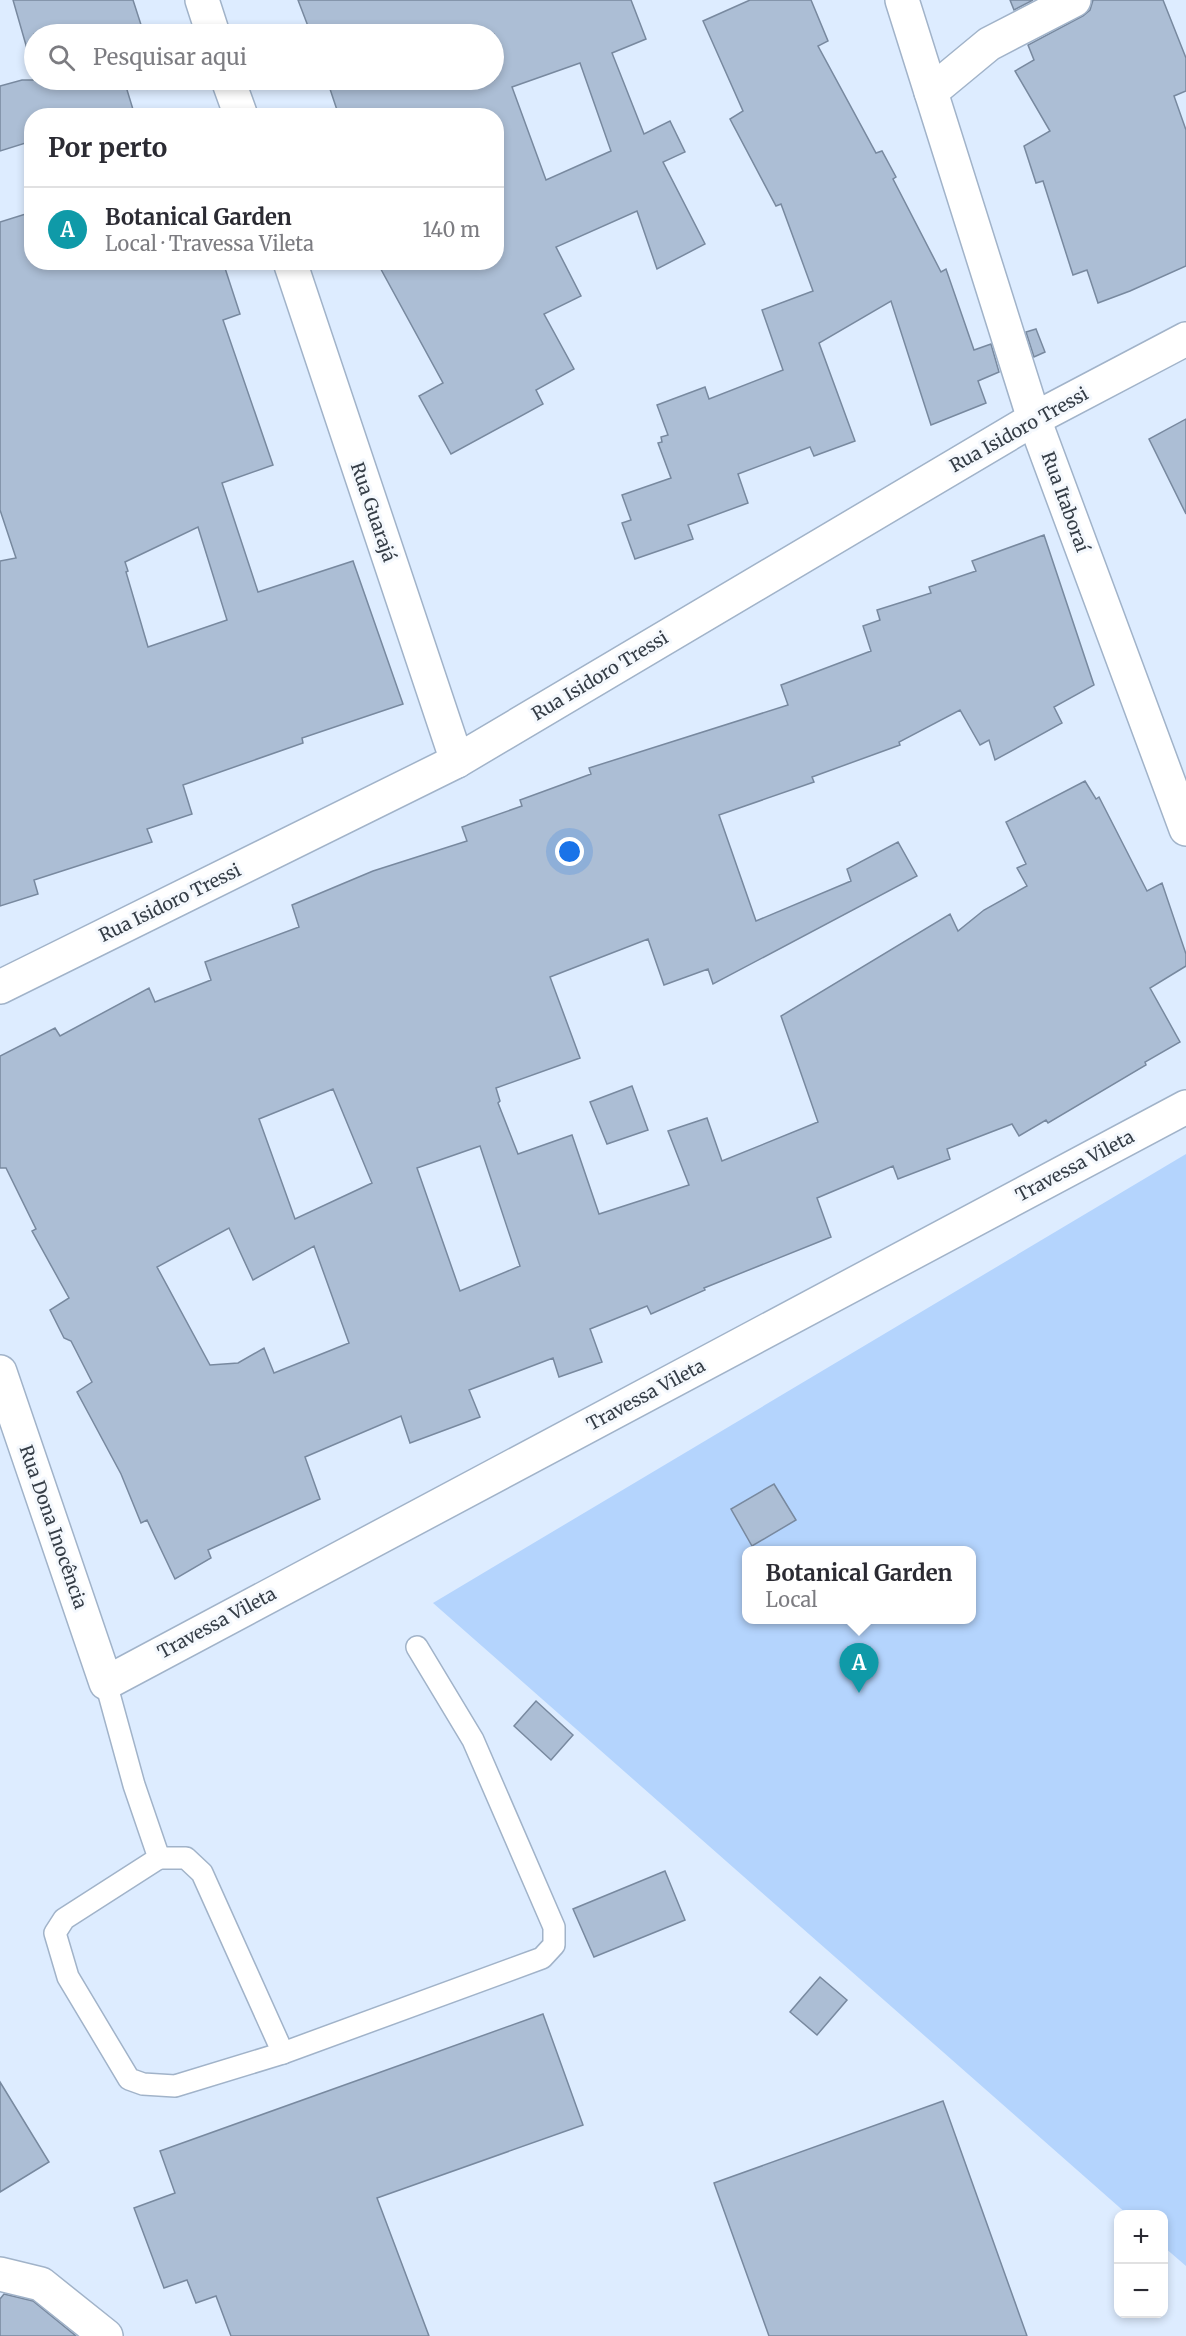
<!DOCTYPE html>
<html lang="pt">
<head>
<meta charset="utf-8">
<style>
  body { margin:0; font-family:Merriweather,serif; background:#f7f7f7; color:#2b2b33 }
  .controls { position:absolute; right:18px; bottom:18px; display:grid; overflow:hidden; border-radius:12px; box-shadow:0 3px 9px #0003 }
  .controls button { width:54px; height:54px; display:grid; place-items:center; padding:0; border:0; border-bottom:2px solid #e1e1e2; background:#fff; color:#2b2b33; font:30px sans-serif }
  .you { position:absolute; left:570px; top:852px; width:21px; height:21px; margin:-15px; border:4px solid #fff; border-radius:50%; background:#1a73e8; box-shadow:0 0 0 9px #1a73e833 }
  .badge { display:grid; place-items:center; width:39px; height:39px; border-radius:50%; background:#0b8043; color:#fff; font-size:20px; font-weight:700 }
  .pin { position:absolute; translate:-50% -50px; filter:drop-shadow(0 2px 3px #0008) }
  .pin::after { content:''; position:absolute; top:32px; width:21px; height:18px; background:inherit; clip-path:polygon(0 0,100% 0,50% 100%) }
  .popup { position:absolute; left:742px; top:1546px; width:234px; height:78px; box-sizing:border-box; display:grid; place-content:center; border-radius:12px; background:#fff; filter:drop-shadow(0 2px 4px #0005); font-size:20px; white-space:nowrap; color:#7c7c81 }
  .popup b { font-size:22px; color:#2b2b33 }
  .popup::after { content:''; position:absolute; left:50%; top:100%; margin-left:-12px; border:12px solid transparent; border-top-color:#fff }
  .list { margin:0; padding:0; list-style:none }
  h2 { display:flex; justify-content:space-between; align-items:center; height:78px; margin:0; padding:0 24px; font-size:26px }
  h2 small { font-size:20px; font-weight:400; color:#7c7c81 }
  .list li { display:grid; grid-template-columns:39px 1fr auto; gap:18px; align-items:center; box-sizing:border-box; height:84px; padding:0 24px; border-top:2px solid #e1e1e2 }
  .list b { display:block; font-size:22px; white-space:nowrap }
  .list p { margin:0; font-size:20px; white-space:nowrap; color:#7c7c81 }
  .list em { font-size:20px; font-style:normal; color:#7c7c81 }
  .icon { flex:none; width:33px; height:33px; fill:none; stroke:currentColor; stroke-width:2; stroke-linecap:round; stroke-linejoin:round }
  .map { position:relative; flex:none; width:1186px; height:2336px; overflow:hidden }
  .search { position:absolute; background:#fff; box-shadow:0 3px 9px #0003; left:24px; top:24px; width:480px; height:66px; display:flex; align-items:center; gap:15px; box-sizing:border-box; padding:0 21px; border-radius:33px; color:#7c7c81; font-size:22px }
  .panel { position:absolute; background:#fff; box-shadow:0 3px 9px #0003; left:24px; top:108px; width:480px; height:162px; border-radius:24px }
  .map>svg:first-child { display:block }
</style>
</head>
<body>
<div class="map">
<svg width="1186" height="2336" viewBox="0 0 1186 2336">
  <rect width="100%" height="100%" fill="#ddecff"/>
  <path fill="#b4d4fd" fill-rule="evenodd" d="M1186 1154V2266L1164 2247V2214H1127L433 1603ZM746 1550H972V1620H746Z"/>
  <g fill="#acbed5" stroke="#78899f" stroke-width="1.5" fill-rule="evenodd">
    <path d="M13 0H133L144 34H34V73Z"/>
    <path d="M298 0H631L646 39 612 53 644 134 670 121 685 152 663 162 705 244 657 269 637 211 556 247 581 296 544 314 574 369 536 390 543 404 451 454 419 396 443 383 377 262H496V116H339L327 80H494V34H311ZM580 63 611 151 546 180 512 87Z"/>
    <path d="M750 0H811L828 41 818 46 876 153 882 151 896 177 893 179 941 272 946 269 974 350 991 344 999 372 978 381 986 403 931 425 891 301 819 343 855 441 814 456 810 447 738 474 748 503 688 525 693 539 635 559 622 523 631 520 622 495 671 478 658 443 662 442 661 437 668 435 657 405 705 387 709 399 783 370 762 310 813 291 781 204 776 206 730 119 743 111 703 21Z"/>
    <path d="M1010 0H1033L1014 10Z"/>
    <path d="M1093 0H1163L1186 58V91L1174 96 1186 130V266L1130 291 1098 303 1087 270 1073 275 1043 181 1036 183 1024 146 1050 131 1015 71 1034 60 1028 45 1083 16 1090 10Z"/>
    <path d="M22 80H124L135 116H32V141L0 151V86Z"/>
    <path d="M32 212V262H223L240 314 223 320 273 465 222 483 258 592 353 561 403 704 302 738 303 743 183 785 192 814 147 829 152 842 34 880 38 894 0 906V561L16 558 0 510V222ZM198 527 227 620 148 647 126 572 128 571 125 562Z"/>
    <path d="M1036 329 1045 352 1034 357 1026 332Z"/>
    <path d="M1186 419V514L1149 439Z"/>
    <path d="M1044 535 1094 685 1054 707 1062 723 995 760 989 740 980 745 960 710 899 742 900 745 812 777 814 782 719 815 756 921 851 881 847 869 898 842 917 876 713 984 708 969 664 985 648 939 550 977 580 1058 496 1088 500 1101 498 1103 518 1154 572 1135 599 1214 689 1185 668 1131 707 1118 722 1161 818 1122 781 1016 950 914 958 931 984 910 1027 886 1017 868 1026 864 1006 822 1085 781 1096 799 1099 797 1147 891 1162 883 1186 954V966L1150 988 1180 1042 1145 1062 1146 1065 1048 1123 1046 1120 1019 1136 1012 1124 947 1149 950 1159 898 1179 893 1166 817 1198 831 1237 704 1288 705 1290 651 1314 647 1306 590 1329 602 1362 559 1377 553 1358 469 1390 480 1417 410 1443 401 1416 305 1457 320 1499 208 1550 211 1558 175 1579 147 1520 141 1523 121 1474 77 1392 92 1382 71 1341 64 1338 50 1310 69 1298 32 1231 36 1229 6 1168H0V1056L55 1028 60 1036 149 988 155 1002 211 980 205 962 299 927 292 905 373 871 467 841 462 827 522 806 520 800 591 774 589 768 788 705 781 685 871 651 863 626 880 620 877 610 931 593 929 587 976 571 972 561ZM333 1089 372 1183 295 1219 259 1119ZM480 1146 520 1266 460 1291 417 1168ZM229 1228 253 1280 314 1246 349 1343 274 1373 264 1348 238 1363 210 1365 157 1267Z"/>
    <path d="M632 1086 648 1130 607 1144 590 1102Z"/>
    <path d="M774 1484 796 1520 752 1546 731 1509Z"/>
    <path d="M536 1701 573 1735 551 1760 514 1726Z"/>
    <path d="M665 1871 685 1920 594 1957 573 1909Z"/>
    <path d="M820 1977 847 2000 817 2035 790 2012Z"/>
    <path d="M543 2014 583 2125 377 2198 429 2336H231L216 2296 196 2303 187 2280 164 2288 134 2208 175 2193 160 2151Z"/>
    <path d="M0 2082 49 2162 0 2192Z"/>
    <path d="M943 2101 1027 2336H769L714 2183Z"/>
    <path d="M4 2294 33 2301 76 2336H0V2299Z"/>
  </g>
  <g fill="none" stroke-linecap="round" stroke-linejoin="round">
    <defs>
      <g id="lane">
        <path d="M106 1683 134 1785 159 1858 64 1919 55 1933 68 1977 129 2079 143 2084 175 2086 283 2053 542 1958 554 1945V1927L473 1740 417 1647"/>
        <path d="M159 1858H186L202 1873 283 2053"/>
      </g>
      <g id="street">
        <path d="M202 0 213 34"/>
        <path d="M902 0 1034 419 1186 829"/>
        <path d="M228 80 241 116"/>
        <path d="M931 92 989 44 1074 0"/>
        <path d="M290 262 457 761"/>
        <path d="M0 987 457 761 1034 419 1186 339"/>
        <path d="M0 1372 106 1683 1186 1107"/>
        <path d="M0 2274 41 2284 106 2336"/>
      </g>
    </defs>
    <use href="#lane" stroke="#a1b3c9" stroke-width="24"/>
    <use href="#street" stroke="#a1b3c9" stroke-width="36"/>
    <use href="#lane" stroke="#fff" stroke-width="21"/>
    <use href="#street" stroke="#fff" stroke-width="33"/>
  </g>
  <g text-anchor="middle" stroke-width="6" stroke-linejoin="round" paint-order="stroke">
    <g font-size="18" fill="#353d46" stroke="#f4f8fd">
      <text transform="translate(1019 430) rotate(-29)" y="6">Rua Isidoro Tressi</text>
      <text transform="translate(1065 502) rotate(70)" y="6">Rua Itaboraí</text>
      <text transform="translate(373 512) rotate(71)" y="6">Rua Guarajá</text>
      <text transform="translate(600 676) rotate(-31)" y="6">Rua Isidoro Tressi</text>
      <text transform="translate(170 903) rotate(-26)" y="6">Rua Isidoro Tressi</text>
      <text transform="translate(1075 1166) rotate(-28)" y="6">Travessa Vileta</text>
      <text transform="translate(646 1395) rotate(-28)" y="6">Travessa Vileta</text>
      <text transform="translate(53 1527) rotate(71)" y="6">Rua Dona Inocência</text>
      <text transform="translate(217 1623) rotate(-28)" y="6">Travessa Vileta</text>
    </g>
  </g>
</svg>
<div class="controls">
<button>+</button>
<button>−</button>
</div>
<div class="you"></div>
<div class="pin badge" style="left:859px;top:1693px;background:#0f9aa8">A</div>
<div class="popup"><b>Botanical Garden</b>Local</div>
<div class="search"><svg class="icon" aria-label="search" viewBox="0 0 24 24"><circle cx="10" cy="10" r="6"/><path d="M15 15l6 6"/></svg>Pesquisar aqui</div>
<section class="panel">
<h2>Por perto<small></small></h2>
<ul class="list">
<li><span class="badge" style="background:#0f9aa8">A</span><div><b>Botanical Garden</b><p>Local · Travessa Vileta</p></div><em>140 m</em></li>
</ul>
</section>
</div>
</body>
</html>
